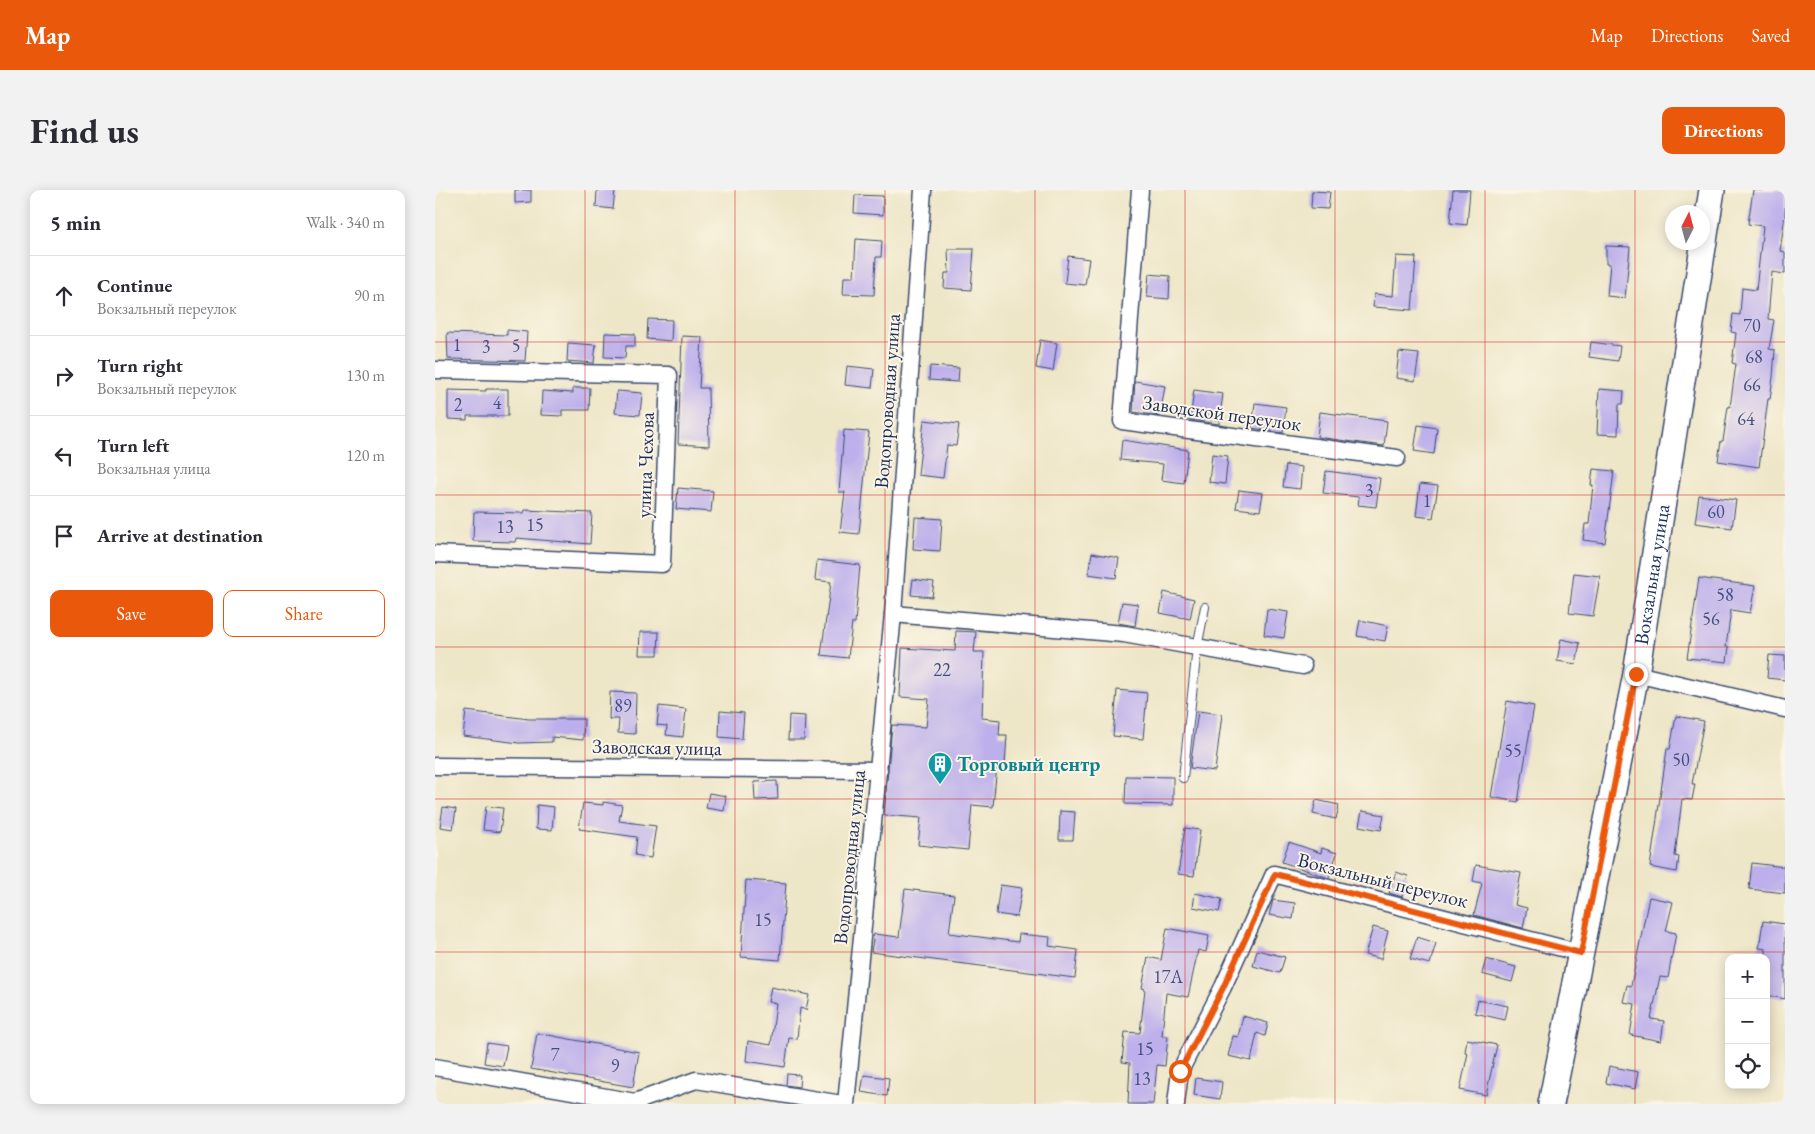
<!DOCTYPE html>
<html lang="en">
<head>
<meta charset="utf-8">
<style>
  body { margin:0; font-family:"EB Garamond",serif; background:#f2f2f3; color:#2b2b33 }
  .controls { position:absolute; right:15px; bottom:15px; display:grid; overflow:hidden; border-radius:10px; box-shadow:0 2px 12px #0003 }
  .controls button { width:45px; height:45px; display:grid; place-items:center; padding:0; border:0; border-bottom:1px solid #e1e1e2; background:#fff; color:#2b2b33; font:25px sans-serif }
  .compass { position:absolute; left:1230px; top:15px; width:45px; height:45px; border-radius:50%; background:#fff; box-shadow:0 2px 12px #0003; rotate:6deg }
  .stop { position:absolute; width:15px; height:15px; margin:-11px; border:4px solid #ea580c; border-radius:50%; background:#fff }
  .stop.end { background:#ea580c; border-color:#fff; box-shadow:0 1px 5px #0008 }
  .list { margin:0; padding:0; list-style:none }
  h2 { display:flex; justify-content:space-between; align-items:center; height:65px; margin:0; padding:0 20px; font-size:21px }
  h2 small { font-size:16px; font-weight:400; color:#7c7c81 }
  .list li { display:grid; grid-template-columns:32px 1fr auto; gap:15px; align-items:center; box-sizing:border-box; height:80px; padding:0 20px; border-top:1px solid #e1e1e2 }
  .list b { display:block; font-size:19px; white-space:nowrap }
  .list p { margin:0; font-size:16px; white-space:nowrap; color:#7c7c81 }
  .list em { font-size:16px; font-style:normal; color:#7c7c81 }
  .actions { display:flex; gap:10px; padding:15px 20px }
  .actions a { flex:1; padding:11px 0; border:1px solid #ea580c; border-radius:10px; text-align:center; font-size:18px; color:#ea580c }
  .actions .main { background:#ea580c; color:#fff }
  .icon { flex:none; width:28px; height:28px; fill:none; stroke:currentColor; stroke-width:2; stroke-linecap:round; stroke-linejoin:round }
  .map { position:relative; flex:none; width:1350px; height:914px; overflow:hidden; border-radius:10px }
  header { display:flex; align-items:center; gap:30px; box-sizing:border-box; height:70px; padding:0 25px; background:#ea580c; color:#fff }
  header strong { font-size:24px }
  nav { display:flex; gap:28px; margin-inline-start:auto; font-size:18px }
  .intro { display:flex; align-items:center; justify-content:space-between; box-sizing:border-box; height:120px; padding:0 30px }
  h1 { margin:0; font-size:35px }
  .button { padding:12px 22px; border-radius:10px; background:#ea580c; color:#fff; font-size:18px; font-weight:700 }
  main { display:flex; gap:30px; padding:0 30px }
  aside { flex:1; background:#fff; border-radius:10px; box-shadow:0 2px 12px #0003 }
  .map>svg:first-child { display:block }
</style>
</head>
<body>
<header>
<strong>Map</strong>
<nav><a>Map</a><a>Directions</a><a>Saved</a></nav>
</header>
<div class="intro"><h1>Find us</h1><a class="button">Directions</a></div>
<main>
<aside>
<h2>5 min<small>Walk · 340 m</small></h2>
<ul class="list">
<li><svg class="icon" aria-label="ahead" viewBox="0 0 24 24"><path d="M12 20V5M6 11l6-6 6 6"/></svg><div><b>Continue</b><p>Вокзальный переулок</p></div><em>90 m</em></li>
<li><svg class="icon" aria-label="right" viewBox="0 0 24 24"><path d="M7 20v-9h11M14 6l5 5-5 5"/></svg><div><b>Turn right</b><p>Вокзальный переулок</p></div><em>130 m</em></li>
<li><svg class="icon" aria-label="left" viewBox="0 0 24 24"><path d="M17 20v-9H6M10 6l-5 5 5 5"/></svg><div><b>Turn left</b><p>Вокзальная улица</p></div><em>120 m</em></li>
<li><svg class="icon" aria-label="arrive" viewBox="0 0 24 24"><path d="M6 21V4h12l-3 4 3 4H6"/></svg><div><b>Arrive at destination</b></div></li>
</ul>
<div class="actions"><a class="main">Save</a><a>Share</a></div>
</aside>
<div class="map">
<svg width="1350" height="914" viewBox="0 0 1350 914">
  <rect width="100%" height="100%" fill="#fcf5e5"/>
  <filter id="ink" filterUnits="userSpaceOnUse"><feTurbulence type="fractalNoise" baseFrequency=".02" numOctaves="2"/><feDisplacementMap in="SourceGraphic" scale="10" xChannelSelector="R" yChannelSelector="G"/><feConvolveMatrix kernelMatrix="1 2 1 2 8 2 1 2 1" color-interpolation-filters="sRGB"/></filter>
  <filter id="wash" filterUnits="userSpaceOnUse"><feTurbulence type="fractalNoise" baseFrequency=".0096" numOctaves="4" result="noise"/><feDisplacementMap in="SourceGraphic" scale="20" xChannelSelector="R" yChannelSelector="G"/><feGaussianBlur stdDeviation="1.12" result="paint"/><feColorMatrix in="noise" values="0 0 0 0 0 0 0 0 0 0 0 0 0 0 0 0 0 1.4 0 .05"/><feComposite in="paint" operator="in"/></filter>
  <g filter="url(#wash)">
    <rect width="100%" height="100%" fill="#ede6c7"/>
    <g id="blocks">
      <g fill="#bcafeb">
        <path d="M80 0H96V12L80 13Z"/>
        <path d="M162 0H180L178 19 161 17Z"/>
        <path d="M1018 0H1035L1032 35 1015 33Z"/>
        <path d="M1318 0H1350V25L1345 61 1350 62V84L1337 82 1333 129 1339 130 1334 159 1340 160 1338 187 1335 209H1333L1324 277 1283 271 1286 251H1288L1293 217H1295L1301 174 1297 173 1301 143 1296 142 1298 124 1305 125 1307 98 1321 100 1328 36 1313 34Z"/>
        <path d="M877 1 895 2 893 19 876 18Z"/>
        <path d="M420 5 448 6V25L419 23Z"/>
        <path d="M421 49 447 51 446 67H441L439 105 408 104 409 87H419Z"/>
        <path d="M1171 56 1195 57 1190 108 1172 106 1175 74H1171Z"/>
        <path d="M513 59H539L536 100 509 98 510 83H514Z"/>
        <path d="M633 66 654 69 650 95 630 93Z"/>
        <path d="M961 66 981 67 977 120 938 117 939 104 958 106Z"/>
        <path d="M714 84 735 86 734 109 712 107Z"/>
        <path d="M213 129 237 130 236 151 212 149Z"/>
        <path d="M72 140 92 142 90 171 13 169 12 143 72 145Z"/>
        <path d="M170 143 200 144V156H191L190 168 169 167Z"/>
        <path d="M247 146 267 147 264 198H273L274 256 243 254Z"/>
        <path d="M605 150 622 153 618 181 601 178Z"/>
        <path d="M1156 152 1185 156 1183 171 1154 167Z"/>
        <path d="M133 153 161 155 159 173 132 171Z"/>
        <path d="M964 162 984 164 980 191 961 188Z"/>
        <path d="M412 176 439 179 437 198 410 195Z"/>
        <path d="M495 176 524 178 523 192 494 190Z"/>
        <path d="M700 191 730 196 725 226 698 222Z"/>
        <path d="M138 198H155L154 220H127V226L106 225 107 201 138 203Z"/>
        <path d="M51 199H73V226H32V230L13 229V200L51 201Z"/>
        <path d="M1164 199 1189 201 1188 214H1184L1183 245 1162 244Z"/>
        <path d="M759 200 788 204 784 234 755 230Z"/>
        <path d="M182 201 207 203 205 225 180 223Z"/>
        <path d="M820 213 851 217 848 243 817 238Z"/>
        <path d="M885 222 952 231 949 256 882 247Z"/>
        <path d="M489 230 524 234 521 256 512 255 508 288 483 285Z"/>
        <path d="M983 235 1002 238 999 264 979 261Z"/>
        <path d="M409 240 434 242 424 344 405 342 410 302H404Z"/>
        <path d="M687 250 753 260 749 293 726 290 728 274 685 270Z"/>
        <path d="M777 264 793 266 790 294 774 292Z"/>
        <path d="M851 275 867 277 865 299 848 297Z"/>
        <path d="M1158 279 1179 281 1170 353 1148 350 1150 334H1154L1158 295H1156Z"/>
        <path d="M891 281 945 288 941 317 923 315 924 307 888 303Z"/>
        <path d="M985 294 1003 296 998 328 981 326Z"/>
        <path d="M243 298 278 301 276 322 241 319Z"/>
        <path d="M804 300 828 303 825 321 801 318Z"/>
        <path d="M1264 305 1301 310 1297 338 1260 333Z"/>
        <path d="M90 320 157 323 155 354 81 348 80 352 38 351 39 322 89 323Z"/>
        <path d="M480 327 507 329 505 361 478 359Z"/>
        <path d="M657 363 684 368 681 388 653 384Z"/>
        <path d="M382 370 425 375 420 433H417L413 468 386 465 396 392 380 390Z"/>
        <path d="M1139 383 1165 386 1158 426 1134 423Z"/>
        <path d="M1264 388 1320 396 1315 423 1296 420 1291 457H1294L1292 472 1252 468Z"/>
        <path d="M478 389 499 392 497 407 476 405Z"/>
        <path d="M729 402 759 409 755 429 725 423Z"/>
        <path d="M687 412 703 414 700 436 683 433Z"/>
        <path d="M832 419 853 422 849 448 829 445Z"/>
        <path d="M925 430 953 436 950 451 922 446Z"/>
        <path d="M521 441 541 442 539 462H549L547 528 565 530 564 545H572L570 575H562L558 617 537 615 533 660 483 655 486 628 449 625 457 535 491 537 494 509 465 507 467 458 520 461Z"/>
        <path d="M205 442H224L223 465H204Z"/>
        <path d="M1126 449 1145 453 1141 474 1122 471Z"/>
        <path d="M1334 465 1350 466V490L1332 488Z"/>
        <path d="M682 500 712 503 708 549 678 546Z"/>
        <path d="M175 502 201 503 200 544 183 543 184 529H174Z"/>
        <path d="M1072 511 1099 516 1083 612 1056 607Z"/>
        <path d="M224 516 251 519 248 547 231 545 232 536 222 535Z"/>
        <path d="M31 521 94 529H149L148 550 117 547V552L84 553 28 546Z"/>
        <path d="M285 521 309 523 307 549 284 547Z"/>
        <path d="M763 521 787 524 780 581 755 578Z"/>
        <path d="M354 525 370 526 369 550H353Z"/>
        <path d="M1241 526 1269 531 1257 594H1260L1257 610 1247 609 1240 666 1244 667 1242 682 1215 677 1232 559H1235Z"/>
        <path d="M691 586 738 587V615L690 614Z"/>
        <path d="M342 591 343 609 320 610 319 592Z"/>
        <path d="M274 603 291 606 289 621 271 618Z"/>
        <path d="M881 610 904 615 901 629 878 624Z"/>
        <path d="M168 612 187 615 184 631 221 636 216 668 200 665 202 647 144 639 148 613 168 615Z"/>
        <path d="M102 615 119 617 117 640 101 639Z"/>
        <path d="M51 616 68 618 65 642 48 640Z"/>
        <path d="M8 617 21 619 18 639 5 637Z"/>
        <path d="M625 621 640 622 638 650H624Z"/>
        <path d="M927 621 949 625 946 640 924 636Z"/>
        <path d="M750 638 765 640 759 686 743 684Z"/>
        <path d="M854 652 886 663 887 658 902 663 894 688 847 672Z"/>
        <path d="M1317 673 1350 677V703L1314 699Z"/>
        <path d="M1041 675 1086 683 1080 715 1092 718 1088 738 1039 725 1047 693 1038 691Z"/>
        <path d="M961 682 973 686 967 707 954 703Z"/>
        <path d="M311 690 351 693 345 770 306 767Z"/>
        <path d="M565 695 587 698 582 727 561 724Z"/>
        <path d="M470 699 519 705 514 743 583 752 584 744 615 747 614 756 643 760 640 788 436 762 439 744 464 747Z"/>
        <path d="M760 703 787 709 784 722 758 717Z"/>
        <path d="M1214 707 1238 712 1231 741 1241 743 1233 788 1225 787 1216 829 1229 831 1226 851 1195 845 1200 814 1188 812 1192 795 1196 796Z"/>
        <path d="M838 710 860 713 858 729 834 725Z"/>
        <path d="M1328 731 1350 734V809L1331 805V759L1324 758Z"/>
        <path d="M938 737 953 741 946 769 930 765Z"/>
        <path d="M732 738 774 746 771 762 763 760 753 807 731 803 727 846H733L730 876 722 875 718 914H693L695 873 687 872 690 842 705 843 710 799 707 798 713 767 726 770Z"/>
        <path d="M982 747 1001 753 995 774 975 769Z"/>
        <path d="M822 760 850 767 845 783 818 776Z"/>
        <path d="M1051 769 1081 777 1077 792 1047 784Z"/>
        <path d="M336 797 374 805 371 820 365 818 362 849 354 848 350 877 311 871 313 851 336 855 341 813 333 812Z"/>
        <path d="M1043 810 1073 816 1070 830 1040 823Z"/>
        <path d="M808 826 833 833 830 846 822 843 816 871 793 866 798 846 803 847Z"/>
        <path d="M102 843 204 862 198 897 96 879Z"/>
        <path d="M1032 849 1062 855 1051 905 1025 900 1033 863 1030 862Z"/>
        <path d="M52 853 72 856 68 876 49 873Z"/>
        <path d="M1174 876 1203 882 1200 899 1171 893Z"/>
        <path d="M352 884 365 885 364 897 351 895Z"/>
        <path d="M429 885 454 888 452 906 426 902Z"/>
        <path d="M761 888 787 892 785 909 759 905Z"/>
      </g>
    </g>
  </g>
  <g filter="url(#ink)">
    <use href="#blocks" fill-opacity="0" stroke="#3a4a6e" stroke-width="1"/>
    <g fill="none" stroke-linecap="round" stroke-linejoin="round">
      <defs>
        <path id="lane" d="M748 588 762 458 770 417"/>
        <g id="street">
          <path d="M705 0 687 231 962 268"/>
          <path d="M0 180 234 185 227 374 0 364"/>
          <path d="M458 424 689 444 868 476"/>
          <path d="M1201 484 1350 519"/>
          <path d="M0 576 444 580"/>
          <path d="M0 877 200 912 261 890 407 914"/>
          <path d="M411 914 458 424 488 0"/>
          <path d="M741 914 745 881 788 797 839 684 1146 763"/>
        </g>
        <g id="primary">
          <path id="s1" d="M1116 914 1201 484 1277 0"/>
        </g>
      </defs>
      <use href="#lane" stroke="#3a4a6e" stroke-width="10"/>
      <use href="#street" stroke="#3a4a6e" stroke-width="19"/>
      <use href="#primary" stroke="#3a4a6e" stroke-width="28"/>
      <use href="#lane" stroke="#fff" stroke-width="8"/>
      <use href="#street" stroke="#fff" stroke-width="16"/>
      <use href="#primary" stroke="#fff" stroke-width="25"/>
    </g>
  </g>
  <g fill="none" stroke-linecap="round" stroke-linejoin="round" filter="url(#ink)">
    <path stroke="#ea580c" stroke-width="6" d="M745 881 788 798 840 684 1146 763 1201 484"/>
  </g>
  <path fill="none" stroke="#d62828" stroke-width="1" stroke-opacity="0.55" d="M150 0V914M300 0V914M450 0V914M600 0V914M750 0V914M900 0V914M1050 0V914M1200 0V914M0 152H1350M0 305H1350M0 457H1350M0 609H1350M0 762H1350"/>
  <defs>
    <symbol id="building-pin" viewBox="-11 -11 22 30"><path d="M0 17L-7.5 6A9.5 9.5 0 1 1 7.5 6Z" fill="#0f9aa8" stroke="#fcf5e5"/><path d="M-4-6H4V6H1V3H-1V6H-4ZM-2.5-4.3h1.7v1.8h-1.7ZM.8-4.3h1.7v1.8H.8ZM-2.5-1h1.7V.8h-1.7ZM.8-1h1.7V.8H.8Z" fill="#fff"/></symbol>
  </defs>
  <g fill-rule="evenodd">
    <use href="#building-pin" x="491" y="560" width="28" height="38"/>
  </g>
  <g text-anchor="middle" stroke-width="4" stroke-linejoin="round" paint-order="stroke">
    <g font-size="18" fill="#434f81">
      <text x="1317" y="142">70</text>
      <text x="22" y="161">1</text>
      <text x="81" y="162">5</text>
      <text x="51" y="163">3</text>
      <text x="1319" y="173">68</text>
      <text x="1317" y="201">66</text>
      <text x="62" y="219">4</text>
      <text x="23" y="221">2</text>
      <text x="1311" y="235">64</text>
      <text x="934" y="307">3</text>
      <text x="992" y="317">1</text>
      <text x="1281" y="328">60</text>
      <text x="100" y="341">15</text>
      <text x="70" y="343">13</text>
      <text x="1290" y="411">58</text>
      <text x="1276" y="435">56</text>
      <text x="507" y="486">22</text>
      <text x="188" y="522">89</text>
      <text x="1078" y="567">55</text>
      <text x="1246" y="576">50</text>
      <text x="328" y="736">15</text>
      <text x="733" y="793">17А</text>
      <text x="710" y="865">15</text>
      <text x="120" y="871">7</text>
      <text x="180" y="882">9</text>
      <text x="707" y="895">13</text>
    </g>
    <g font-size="20" fill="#1b2f5e" stroke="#fcf5e5">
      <text transform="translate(452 211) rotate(-86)" y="7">Водопроводная улица</text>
      <text transform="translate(787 223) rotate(8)" y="7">Заводской переулок</text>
      <text transform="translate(210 275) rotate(-88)" y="7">улица Чехова</text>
      <text dy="7" stroke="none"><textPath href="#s1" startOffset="539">Вокзальная улица</textPath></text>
      <text transform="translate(222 557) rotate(1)" y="7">Заводская улица</text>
      <text transform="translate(414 667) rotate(-84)" y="7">Водопроводная улица</text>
      <text transform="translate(948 690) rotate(14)" y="7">Вокзальный переулок</text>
    </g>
    <g font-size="20" font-weight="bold" fill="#0d838f" stroke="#fcf5e5" text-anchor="start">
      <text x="522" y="581">Торговый центр</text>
    </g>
  </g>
</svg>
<div class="controls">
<button>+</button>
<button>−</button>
<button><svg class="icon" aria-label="locate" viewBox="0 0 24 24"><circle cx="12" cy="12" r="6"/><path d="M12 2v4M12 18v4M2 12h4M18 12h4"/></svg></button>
</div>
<svg class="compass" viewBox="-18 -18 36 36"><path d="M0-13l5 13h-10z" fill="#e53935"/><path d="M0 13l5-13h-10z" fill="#7c7c81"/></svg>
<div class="stop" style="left:745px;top:881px"></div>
<div class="stop end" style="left:1201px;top:484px"></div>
</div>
</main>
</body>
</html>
